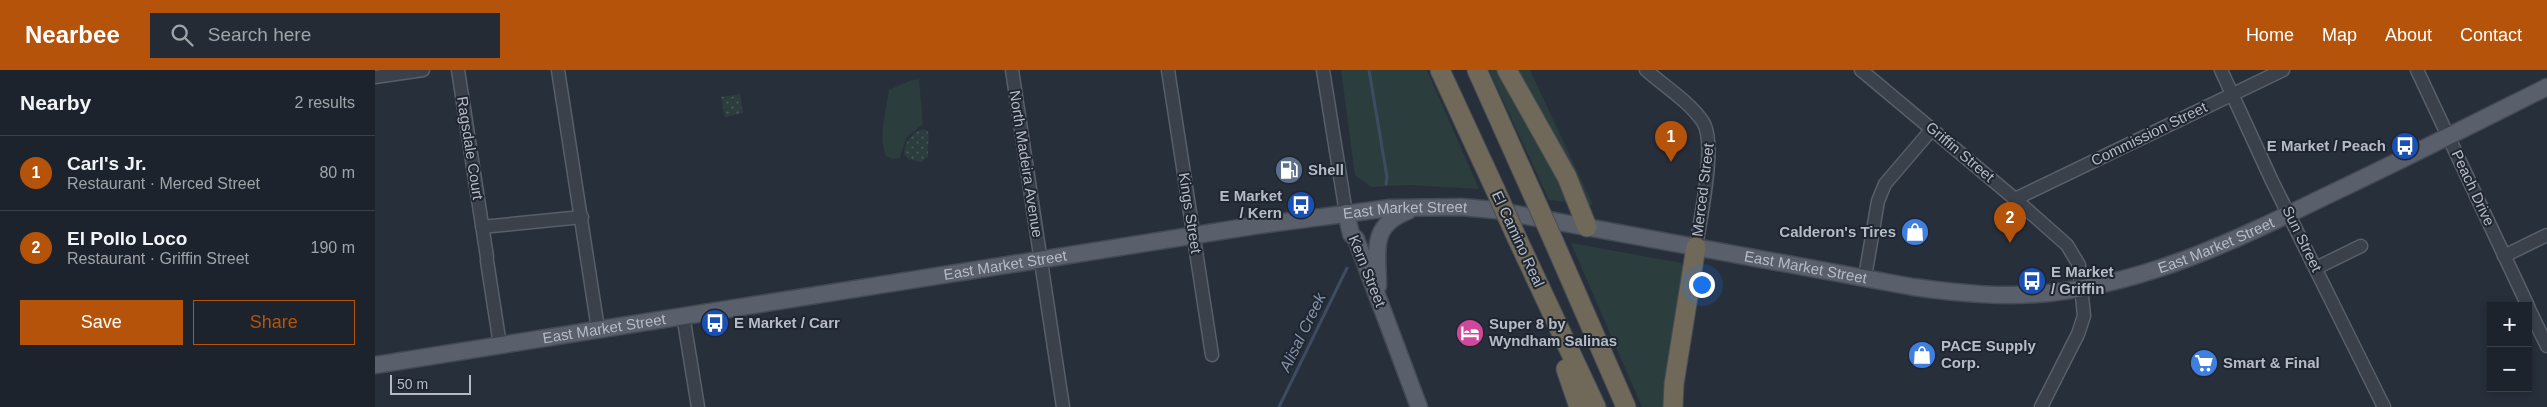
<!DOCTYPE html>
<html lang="en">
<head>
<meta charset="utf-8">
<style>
  body { margin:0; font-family:Helvetica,sans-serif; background:#252b34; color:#f1f3f6 }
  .controls { position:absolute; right:15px; bottom:15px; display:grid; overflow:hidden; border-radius:0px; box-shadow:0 2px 8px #0003 }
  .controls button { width:45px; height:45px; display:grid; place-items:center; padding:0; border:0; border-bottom:1px solid #3b4048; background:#1d232c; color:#f1f3f6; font:25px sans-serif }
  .scale { position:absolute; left:15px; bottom:12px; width:81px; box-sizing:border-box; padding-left:5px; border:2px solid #b6bcc7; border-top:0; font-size:14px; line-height:18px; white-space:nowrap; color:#b6bcc7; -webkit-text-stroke:4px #1f2630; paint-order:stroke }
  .you { position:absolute; left:1326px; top:214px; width:18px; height:18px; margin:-12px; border:4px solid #fff; border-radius:50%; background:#1a73e8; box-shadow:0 0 0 8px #1a73e833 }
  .badge { display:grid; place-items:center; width:32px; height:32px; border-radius:50%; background:#b45309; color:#fff; font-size:16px; font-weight:700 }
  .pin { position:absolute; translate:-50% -41px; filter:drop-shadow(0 1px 2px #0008) }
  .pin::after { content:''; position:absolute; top:26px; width:18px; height:15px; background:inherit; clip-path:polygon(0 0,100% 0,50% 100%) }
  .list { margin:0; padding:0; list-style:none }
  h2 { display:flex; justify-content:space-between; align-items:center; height:65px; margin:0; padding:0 20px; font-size:21px }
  h2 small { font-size:16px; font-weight:400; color:#a0a4a9 }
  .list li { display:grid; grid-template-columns:32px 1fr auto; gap:15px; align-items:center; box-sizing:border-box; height:75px; padding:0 20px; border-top:1px solid #3b4048 }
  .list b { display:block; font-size:19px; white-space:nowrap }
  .list p { margin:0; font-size:16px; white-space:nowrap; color:#a0a4a9 }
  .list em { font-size:16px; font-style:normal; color:#a0a4a9 }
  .actions { display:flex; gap:10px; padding:15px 20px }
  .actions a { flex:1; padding:11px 0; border:1px solid #b45309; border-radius:0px; text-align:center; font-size:18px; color:#b45309 }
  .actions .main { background:#b45309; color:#fff }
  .icon { flex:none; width:28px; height:28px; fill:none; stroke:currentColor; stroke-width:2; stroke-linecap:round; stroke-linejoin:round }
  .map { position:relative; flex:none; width:2172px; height:337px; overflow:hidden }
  header { display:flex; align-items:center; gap:30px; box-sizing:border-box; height:70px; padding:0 25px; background:#b45309; color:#fff }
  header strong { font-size:24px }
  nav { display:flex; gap:28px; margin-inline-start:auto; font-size:18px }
  .search { width:350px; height:45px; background:#252b34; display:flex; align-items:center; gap:12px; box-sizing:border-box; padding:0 18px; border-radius:0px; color:#a0a4a9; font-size:19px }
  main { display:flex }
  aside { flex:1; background:#1d232c }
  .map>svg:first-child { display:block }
</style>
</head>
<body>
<header>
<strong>Nearbee</strong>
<div class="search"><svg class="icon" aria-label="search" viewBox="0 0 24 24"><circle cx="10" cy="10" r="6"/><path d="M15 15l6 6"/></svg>Search here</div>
<nav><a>Home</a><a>Map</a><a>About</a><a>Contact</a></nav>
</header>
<main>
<aside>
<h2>Nearby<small>2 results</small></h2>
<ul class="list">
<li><span class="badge">1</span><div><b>Carl's Jr.</b><p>Restaurant · Merced Street</p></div><em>80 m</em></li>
<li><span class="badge">2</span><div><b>El Pollo Loco</b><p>Restaurant · Griffin Street</p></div><em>190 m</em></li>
</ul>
<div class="actions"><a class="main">Save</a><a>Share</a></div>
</aside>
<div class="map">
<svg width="2172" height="337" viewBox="0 0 2172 337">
  <defs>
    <pattern id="park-dots" width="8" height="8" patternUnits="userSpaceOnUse" patternTransform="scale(1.25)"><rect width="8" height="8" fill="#2c3d3e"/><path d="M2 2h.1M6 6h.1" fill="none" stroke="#485758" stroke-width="1.8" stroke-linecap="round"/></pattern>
  </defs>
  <rect width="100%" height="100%" fill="#272f3b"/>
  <g fill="#2c3d3e">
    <path d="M966 0H1052L1104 119 1035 115 996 117 980 105Z"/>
    <path d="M1114 0H1127L1190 122 1191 132 1174 130Z"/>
    <path d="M1142 0H1155L1218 135 1212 134Z"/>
    <path d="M544 9 548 54 531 68 525 88 517 89 511 86C503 66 511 40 514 20L534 11Z"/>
    <path d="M1196 173 1306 193 1309 199 1292 293 1293 337H1267Z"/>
  </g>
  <g fill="url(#park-dots)">
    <path d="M365 24 368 43 350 47 346 27Z"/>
    <path d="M548 59 553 61C554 64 553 81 553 87L546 92 533 89 529 84C530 72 536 63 548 59Z"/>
  </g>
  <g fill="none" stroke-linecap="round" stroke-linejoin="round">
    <g stroke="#3e4c62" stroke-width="3">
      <path d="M994 0 1012 107 1011 114"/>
      <path d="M904 337 972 198"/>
    </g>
    <defs>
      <g id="minor">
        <path d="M83 0 112 187"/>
        <path d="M183 0 223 259"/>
        <path d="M637 0 688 337"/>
        <path d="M793 0 837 285"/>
        <path d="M948 0 971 143"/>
        <path d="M1271 0C1289 16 1315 32 1328 52 1342 74 1325 149 1321 177"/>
        <path d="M1486 0 1640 129 1692 175 1704 195 1709 246 1703 264 1666 337"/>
        <path d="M1846 0 1897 111 2009 337"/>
        <path d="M2042 0 2153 236"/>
        <path d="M0 7 48 0"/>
        <path d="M1640 129 1908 0"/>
        <path d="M107 157 207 147"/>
        <path d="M2129 186 2172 165"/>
        <path d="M112 191 125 275"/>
        <path d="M1941 198 1986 176"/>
        <path d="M1490 207 1503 131 1510 114 1557 59"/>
        <path d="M2153 237 2172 276"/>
        <path d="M308 245 323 337"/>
      </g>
      <g id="major">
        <path d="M971 143 976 164 981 169 1044 337"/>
        <path d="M1003 216C1003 181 994 156 1033 141"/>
        <path id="s1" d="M0 295 878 156 1015 138 1086 137 1119 140 1538 217C1582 223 1629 228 1674 223 1775 212 1861 170 1951 126 2025 91 2098 54 2172 17"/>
      </g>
      <g id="highway">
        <path d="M1065 0 1120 119"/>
        <path d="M1102 0 1158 125"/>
        <path d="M1132 0 1192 107 1212 157"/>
        <path d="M1141 166 1221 337"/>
        <path d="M1179 172 1251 337"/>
        <path d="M1191 299 1204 337"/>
        <path d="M1298 337 1299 314 1321 177"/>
      </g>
    </defs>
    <use href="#minor" stroke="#585f69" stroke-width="15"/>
    <use href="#major" stroke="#434a54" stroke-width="19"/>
    <use href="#highway" stroke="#454c56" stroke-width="21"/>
    <use href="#minor" stroke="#3a414b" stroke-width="12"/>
    <use href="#major" stroke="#59606b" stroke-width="16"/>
    <use href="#highway" stroke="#706858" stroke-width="19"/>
    <defs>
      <g id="highway-bridge">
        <path d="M1120 119 1141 166"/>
        <path d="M1158 125 1179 172"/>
      </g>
    </defs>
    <use href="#highway-bridge" stroke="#454c56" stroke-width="21" stroke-linecap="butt"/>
    <use href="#highway-bridge" stroke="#706858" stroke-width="19"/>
  </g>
  <defs>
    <symbol id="bus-disc" viewBox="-11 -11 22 22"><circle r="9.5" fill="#1a4fb4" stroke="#1f2630"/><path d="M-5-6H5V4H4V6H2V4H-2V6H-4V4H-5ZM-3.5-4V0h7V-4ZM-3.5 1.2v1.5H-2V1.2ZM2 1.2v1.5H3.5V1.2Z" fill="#fff"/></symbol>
    <symbol id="fuel-disc" viewBox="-11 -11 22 22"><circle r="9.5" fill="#5c6f8a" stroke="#1f2630"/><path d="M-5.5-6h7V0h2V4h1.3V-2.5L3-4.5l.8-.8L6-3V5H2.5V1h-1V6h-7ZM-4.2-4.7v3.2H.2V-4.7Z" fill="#fff"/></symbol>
    <symbol id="shop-disc" viewBox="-11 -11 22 22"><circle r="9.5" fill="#3f7fe0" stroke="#1f2630"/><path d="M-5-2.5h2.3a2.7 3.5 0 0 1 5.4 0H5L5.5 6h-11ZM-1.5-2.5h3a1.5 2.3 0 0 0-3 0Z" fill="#fff"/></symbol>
    <symbol id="hotel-disc" viewBox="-11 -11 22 22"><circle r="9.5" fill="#d1479c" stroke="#1f2630"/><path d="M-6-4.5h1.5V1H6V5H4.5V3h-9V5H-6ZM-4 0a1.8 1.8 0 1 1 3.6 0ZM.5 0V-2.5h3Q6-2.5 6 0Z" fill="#fff"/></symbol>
    <symbol id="supermarket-disc" viewBox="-11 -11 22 22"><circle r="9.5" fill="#3f7fe0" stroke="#1f2630"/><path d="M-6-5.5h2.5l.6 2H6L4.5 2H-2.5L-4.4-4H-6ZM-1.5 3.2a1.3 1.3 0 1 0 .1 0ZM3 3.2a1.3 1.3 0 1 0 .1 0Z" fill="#fff"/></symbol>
  </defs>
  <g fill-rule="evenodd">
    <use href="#bus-disc" x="2014" y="60" width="32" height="32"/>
    <use href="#fuel-disc" x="898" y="84" width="32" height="32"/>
    <use href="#bus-disc" x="910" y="119" width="32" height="32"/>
    <use href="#shop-disc" x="1524" y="146" width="32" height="32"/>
    <use href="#bus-disc" x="1641" y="195" width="32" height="32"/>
    <use href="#bus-disc" x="324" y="237" width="32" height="32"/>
    <use href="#hotel-disc" x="1079" y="247" width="32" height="32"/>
    <use href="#shop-disc" x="1531" y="269" width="32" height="32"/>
    <use href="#supermarket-disc" x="1813" y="277" width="32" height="32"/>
  </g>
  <g text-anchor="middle" stroke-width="4" stroke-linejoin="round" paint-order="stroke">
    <g font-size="15" fill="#b6bcc7" stroke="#1f2630">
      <text transform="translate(1774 64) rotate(-26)" y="5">Commission Street</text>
      <text transform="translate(95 78) rotate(81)" y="5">Ragsdale Court</text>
      <text transform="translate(1585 82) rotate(40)" y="5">Griffin Street</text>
      <text transform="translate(651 94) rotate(81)" y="5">North Madeira Avenue</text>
      <text transform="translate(2098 118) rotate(65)" y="5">Peach Drive</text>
      <text transform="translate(1328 120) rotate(-83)" y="5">Merced Street</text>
      <text dy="5" stroke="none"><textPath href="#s1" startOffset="1042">East Market Street</textPath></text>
      <text transform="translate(815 143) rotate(81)" y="5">Kings Street</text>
      <text transform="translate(1143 169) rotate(65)" y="5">El Camino Real</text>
      <text transform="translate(1927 169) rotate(64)" y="5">Sun Street</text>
      <text dy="5" stroke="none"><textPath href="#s1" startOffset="1868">East Market Street</textPath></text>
      <text dy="5" stroke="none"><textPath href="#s1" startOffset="638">East Market Street</textPath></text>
      <text dy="5" stroke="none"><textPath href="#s1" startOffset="1448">East Market Street</textPath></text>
      <text transform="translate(992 201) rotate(68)" y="5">Kern Street</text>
      <text dy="5" stroke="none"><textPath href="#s1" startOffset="232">East Market Street</textPath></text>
    </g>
    <g font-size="15" font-weight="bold" fill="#b6bcc7" stroke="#1f2630" text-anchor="start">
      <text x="2011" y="81" text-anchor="end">E Market / Peach</text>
      <text x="933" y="105">Shell</text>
      <text x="907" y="131" text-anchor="end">E Market<tspan x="907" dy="17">/ Kern</tspan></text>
      <text x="1521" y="167" text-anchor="end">Calderon's Tires</text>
      <text x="1676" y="207">E Market<tspan x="1676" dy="17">/ Griffin</tspan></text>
      <text x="359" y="258">E Market / Carr</text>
      <text x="1114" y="259">Super 8 by<tspan x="1114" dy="17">Wyndham Salinas</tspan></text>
      <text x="1566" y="281">PACE Supply<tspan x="1566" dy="17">Corp.</tspan></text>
      <text x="1848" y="298">Smart &amp; Final</text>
    </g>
    <g font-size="16" font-style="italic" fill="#8192aa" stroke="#1f2630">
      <text transform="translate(927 262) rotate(-64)" y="6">Alisal Creek</text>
    </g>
  </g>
</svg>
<div class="controls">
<button>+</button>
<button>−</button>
</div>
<div class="scale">50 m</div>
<div class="you"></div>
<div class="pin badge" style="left:1296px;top:92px">1</div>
<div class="pin badge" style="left:1635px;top:173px">2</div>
</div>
</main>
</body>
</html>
